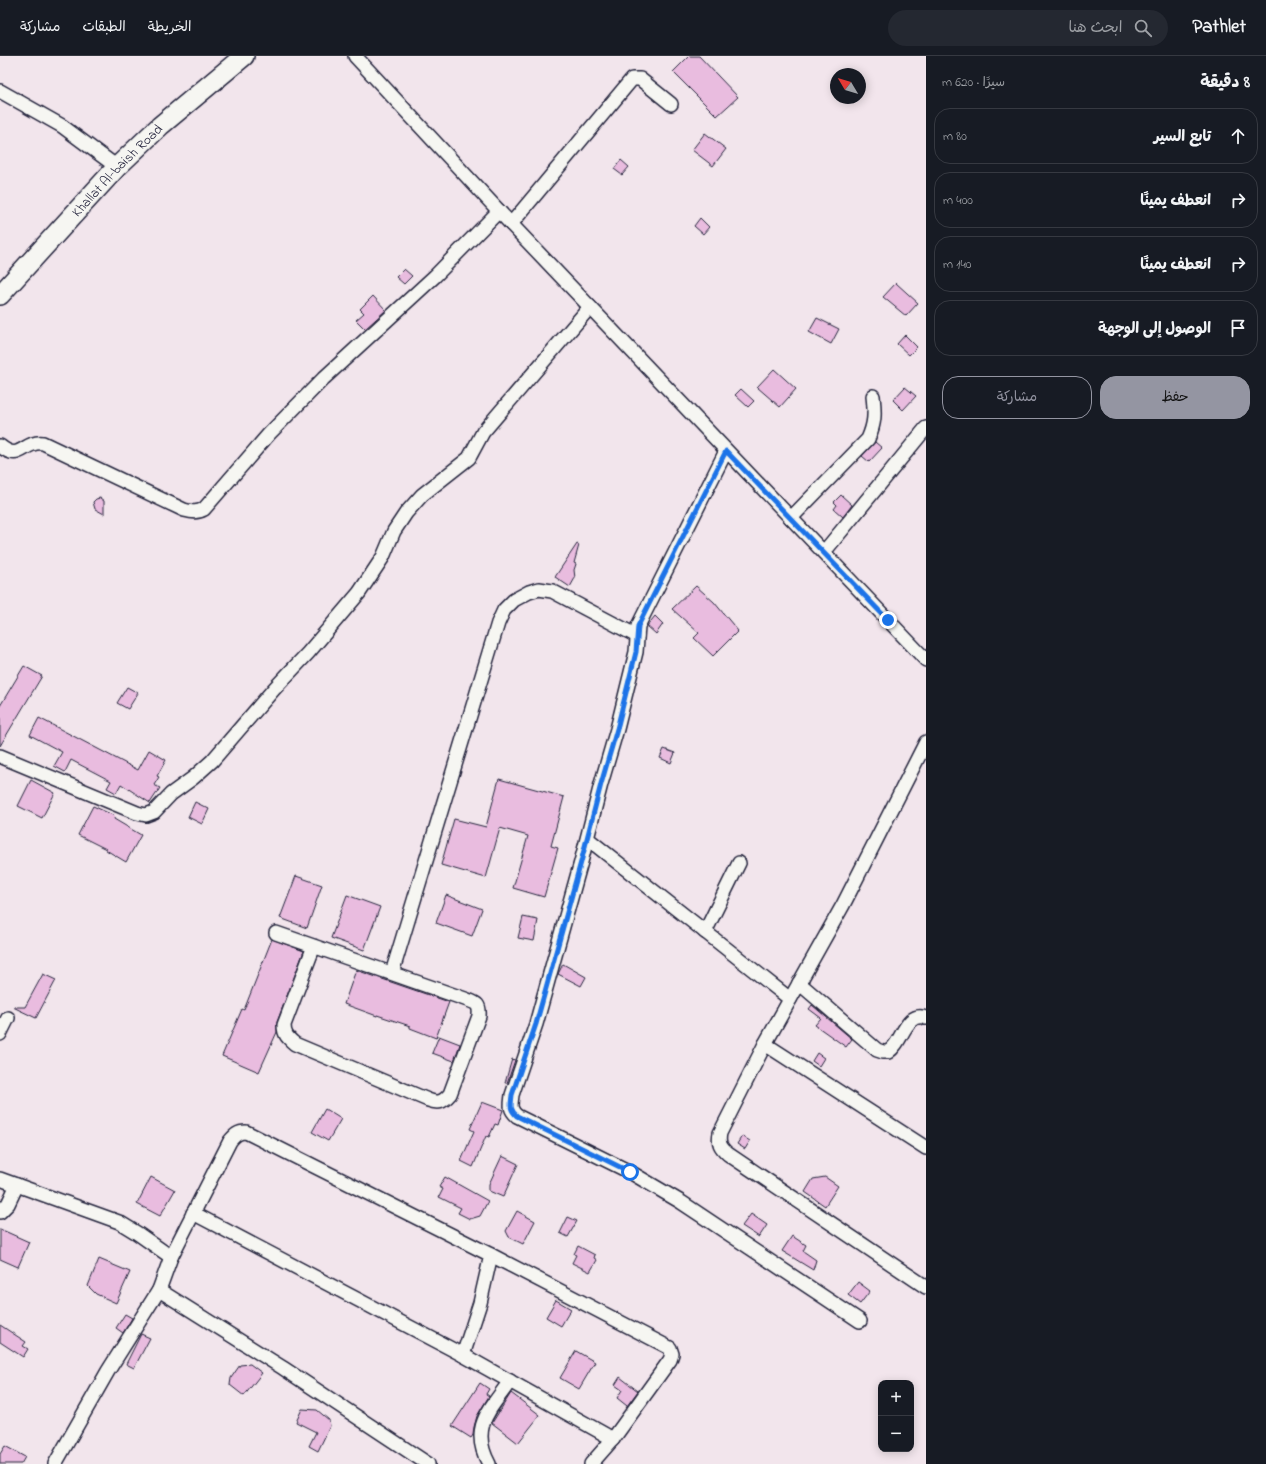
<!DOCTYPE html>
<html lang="ar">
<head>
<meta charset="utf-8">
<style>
  body { margin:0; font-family:"Indie Flower","Playpen Sans Arabic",sans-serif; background:#242831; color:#f1f3f6; direction:rtl }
  .controls { position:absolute; right:12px; bottom:12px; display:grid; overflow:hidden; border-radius:8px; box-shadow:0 2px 10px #0003 }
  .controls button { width:36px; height:36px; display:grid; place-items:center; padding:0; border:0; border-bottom:1px solid #363941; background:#171b24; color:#f1f3f6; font:20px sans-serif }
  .compass { position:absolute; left:830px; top:12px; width:36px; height:36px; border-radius:50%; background:#171b24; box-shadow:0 2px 10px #0003; rotate:308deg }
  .stop { position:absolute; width:12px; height:12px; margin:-9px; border:3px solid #1a73e8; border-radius:50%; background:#fff }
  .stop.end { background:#1a73e8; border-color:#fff; box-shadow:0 1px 4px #0008 }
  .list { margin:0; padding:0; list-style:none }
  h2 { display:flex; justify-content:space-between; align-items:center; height:52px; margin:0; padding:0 16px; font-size:17px }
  h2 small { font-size:13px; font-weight:400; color:#9ea1a6 }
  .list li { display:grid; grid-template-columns:26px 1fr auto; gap:12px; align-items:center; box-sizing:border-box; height:56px; margin:0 8px 8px; padding:0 8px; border:1px solid #363941; border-radius:16px }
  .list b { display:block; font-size:15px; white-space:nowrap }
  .list em { font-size:13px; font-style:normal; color:#9ea1a6 }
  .actions { display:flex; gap:8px; padding:12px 16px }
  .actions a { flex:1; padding:9px 0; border:1px solid #9495a2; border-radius:16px; text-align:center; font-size:14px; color:#9495a2 }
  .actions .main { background:#9495a2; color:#111 }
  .icon { flex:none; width:22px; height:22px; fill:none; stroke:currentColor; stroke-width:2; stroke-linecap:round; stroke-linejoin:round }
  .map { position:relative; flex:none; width:926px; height:1408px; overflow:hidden; direction:ltr }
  header { display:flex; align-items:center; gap:24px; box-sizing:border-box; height:56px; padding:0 20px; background:#171b24; border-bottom:1px solid #363941 }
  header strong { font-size:19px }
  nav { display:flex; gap:22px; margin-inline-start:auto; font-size:14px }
  .search { width:280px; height:36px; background:#242831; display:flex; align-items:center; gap:10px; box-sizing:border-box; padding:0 14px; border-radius:22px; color:#9ea1a6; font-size:15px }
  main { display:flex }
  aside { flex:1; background:#171b24 }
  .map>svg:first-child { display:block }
</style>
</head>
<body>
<header>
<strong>Pathlet</strong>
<div class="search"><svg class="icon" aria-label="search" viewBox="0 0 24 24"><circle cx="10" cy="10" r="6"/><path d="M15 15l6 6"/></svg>ابحث هنا</div>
<nav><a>الخريطة</a><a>الطبقات</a><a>مشاركة</a></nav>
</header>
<main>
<aside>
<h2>8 دقيقة<small>سيرًا · 620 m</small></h2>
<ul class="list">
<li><svg class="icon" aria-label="ahead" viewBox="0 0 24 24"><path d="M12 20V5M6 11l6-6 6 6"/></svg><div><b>تابع السير</b></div><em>80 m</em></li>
<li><svg class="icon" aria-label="right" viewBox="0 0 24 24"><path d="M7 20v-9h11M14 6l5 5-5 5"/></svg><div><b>انعطف يمينًا</b></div><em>400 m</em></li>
<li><svg class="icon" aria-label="right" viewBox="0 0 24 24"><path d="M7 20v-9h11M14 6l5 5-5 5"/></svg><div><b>انعطف يمينًا</b></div><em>140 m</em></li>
<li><svg class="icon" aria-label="arrive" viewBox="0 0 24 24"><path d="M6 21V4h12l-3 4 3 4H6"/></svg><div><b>الوصول إلى الوجهة</b></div></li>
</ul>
<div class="actions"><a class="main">حفظ</a><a>مشاركة</a></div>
</aside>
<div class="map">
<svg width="926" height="1408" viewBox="0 0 926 1408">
  <rect width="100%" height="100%" fill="#f2e5ec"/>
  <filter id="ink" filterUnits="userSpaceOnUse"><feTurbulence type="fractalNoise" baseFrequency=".025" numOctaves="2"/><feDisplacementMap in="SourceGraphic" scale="8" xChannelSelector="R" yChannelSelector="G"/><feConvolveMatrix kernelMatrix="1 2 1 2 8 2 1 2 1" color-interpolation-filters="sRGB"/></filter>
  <g filter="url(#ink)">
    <g fill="#e9bcdf" stroke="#22223b">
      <path d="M689 0H699L738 41 717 60 673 16Z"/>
      <path d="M705 77 726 93 713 110 692 94Z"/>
      <path d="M621 104 629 111 622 119 614 113Z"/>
      <path d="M700 162 709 171 703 178 694 170Z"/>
      <path d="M404 213 412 220 404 228 396 221Z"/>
      <path d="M896 227 918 247 906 260 883 241Z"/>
      <path d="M373 240 386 254 365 273 356 264 364 257 360 253Z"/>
      <path d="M817 262 839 273 831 288 809 276Z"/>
      <path d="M905 279 917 291 909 299 897 288Z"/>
      <path d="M774 313 796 333 780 351 757 331Z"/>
      <path d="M905 331 916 340 903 354 893 344Z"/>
      <path d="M741 333 754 345 748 351 735 339Z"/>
      <path d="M875 386 882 392 869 406 862 400Z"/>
      <path d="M841 439 852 449 843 461 834 453 837 449 834 446Z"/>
      <path d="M100 442 104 445V458L95 453 93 446 96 443Z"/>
      <path d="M577 488 579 489 574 507 576 508 574 514 575 522 570 531 555 521Z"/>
      <path d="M696 530 714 546 738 575 713 600 694 582 699 577 672 553Z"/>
      <path d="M655 560 663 568 656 578 647 570Z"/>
      <path d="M24 610 42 620 0 690V650Z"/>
      <path d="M127 631 138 637 128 653 117 647Z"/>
      <path d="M39 662 138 714 149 694 166 704 157 720 159 721 154 729 160 732 150 747 121 728 116 737 107 732 111 725 71 704 65 716 54 710 62 696 30 679Z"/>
      <path d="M664 693 675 697 671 707 660 702Z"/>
      <path d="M499 723 564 741 551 790 558 792 544 841 513 832 528 780 500 772 486 822 441 809 454 763 486 771Z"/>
      <path d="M31 724 55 737 42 762 18 750Z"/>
      <path d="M195 746 209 753 202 768 188 761Z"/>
      <path d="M93 750 115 760 114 763 141 779 126 806 106 794V793L78 779Z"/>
      <path d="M296 820 322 829 307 872 280 862Z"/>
      <path d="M347 839 380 851 364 894 331 882Z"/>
      <path d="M446 839 482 853 472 880 436 867Z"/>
      <path d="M523 861 538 864 534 885 518 882Z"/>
      <path d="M272 883 304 895 277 966V976L259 1016 222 1000 242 953 244 954Z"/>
      <path d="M563 908 586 921 581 930 558 918Z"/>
      <path d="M356 914 449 946 436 982 410 972V970L377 959V960L344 948Z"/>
      <path d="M43 918 56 924 36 962 13 951H25Z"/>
      <path d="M812 949 852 983 846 991 815 969 821 962 809 953Z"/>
      <path d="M439 980 460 988 454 1005 432 997Z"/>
      <path d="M817 997 824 1002 819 1010 812 1005Z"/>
      <path d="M512 1003 515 1004 507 1027H505Z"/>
      <path d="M482 1046 503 1054 498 1069 495 1068 489 1081 486 1080 473 1111 461 1105 474 1075 470 1073Z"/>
      <path d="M325 1053 341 1063 328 1085 312 1076Z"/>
      <path d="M742 1080 750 1085 745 1093 737 1088Z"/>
      <path d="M502 1100 518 1108 503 1141 489 1135V1128Z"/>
      <path d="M151 1121 175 1134 160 1160 137 1148Z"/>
      <path d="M445 1121 488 1145 480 1160 470 1163 458 1157 461 1152 439 1141 443 1133 439 1131Z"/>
      <path d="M825 1121 838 1130 825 1150 805 1136 813 1123Z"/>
      <path d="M517 1155 535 1165 523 1188 509 1181 506 1175Z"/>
      <path d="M751 1158 767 1169 759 1181 742 1170Z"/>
      <path d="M568 1161 577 1165 568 1181 560 1177Z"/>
      <path d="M0 1173 29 1186 18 1211 0 1203Z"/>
      <path d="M792 1180 806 1189 803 1195 816 1204 813 1214 782 1195Z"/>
      <path d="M578 1190 595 1199 594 1202 597 1204 590 1216 572 1207 576 1199 574 1198Z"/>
      <path d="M99 1203 130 1216 116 1247 96 1238 88 1230Z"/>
      <path d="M858 1226 870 1235 860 1248 848 1239Z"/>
      <path d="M556 1244 571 1253 561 1270 546 1261Z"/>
      <path d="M125 1258 132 1262 123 1277 116 1272Z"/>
      <path d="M0 1269 26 1286 23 1290 28 1293 23 1301 0 1286Z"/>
      <path d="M141 1278 150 1282 134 1312 126 1308Z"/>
      <path d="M576 1295 595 1306 579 1333 560 1322Z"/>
      <path d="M250 1308 262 1317 244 1340 230 1329 231 1322 240 1309Z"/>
      <path d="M620 1321 638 1335 627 1350 617 1342 622 1334 615 1329Z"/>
      <path d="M480 1327 489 1333 486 1338 489 1340 477 1360 474 1371 473 1379 471 1382 452 1370Z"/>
      <path d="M511 1337 540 1359 518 1387 492 1367Z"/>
      <path d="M302 1353 317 1354 329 1364 330 1370 318 1395 309 1390 316 1376 296 1366Z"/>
      <path d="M5 1390 25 1401 21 1408H0V1398Z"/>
    </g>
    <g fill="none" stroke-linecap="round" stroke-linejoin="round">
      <defs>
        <g id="street">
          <path d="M355 0 511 168 926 604"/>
          <path d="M0 35 62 70 117 111"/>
          <path d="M511 168 632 23H640L671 48"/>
          <path d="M0 390C21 407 22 385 43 387L184 454C192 456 197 457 204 453L269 378 324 322 435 220 499 155"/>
          <path d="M726 395 638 570 636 596 617 673 601 728 581 806 536 968 512 1039C511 1049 509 1053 517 1060L630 1116 681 1146 860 1265"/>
          <path d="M791 462 868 383C875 367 875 358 873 340"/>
          <path d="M824 496 926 372"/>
          <path d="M926 686 843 849 765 988 720 1077C718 1087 720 1091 728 1098L926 1231"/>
          <path d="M0 700 137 757 146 759 154 756 171 738 193 722 212 705 274 633 308 597 359 537 383 501 394 475 406 457 422 439 469 402 483 376 590 251"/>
          <path d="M588 783 790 943"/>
          <path d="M705 876 739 807"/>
          <path d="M276 877C339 899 402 921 465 943 476 947 480 947 479 960L450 1038C443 1046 439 1048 428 1044L295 988C288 982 284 979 284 969L314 890"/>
          <path d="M392 917 498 567 504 554 514 544 529 536 539 533 552 535 637 580"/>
          <path d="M799 927 877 994 883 996H888C891 994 893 992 895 989 903 979 909 955 926 962"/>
          <path d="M0 978 8 962"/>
          <path d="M765 988 926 1092"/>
          <path d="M0 1123 119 1166 137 1177 171 1201"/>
          <path d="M0 1156 8 1148 17 1129"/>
          <path d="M193 1157 463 1299 613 1383"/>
          <path d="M159 1234 283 1312 428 1408"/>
          <path d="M463 1299 480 1247 491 1199"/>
          <path d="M55 1408 108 1315 159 1234 171 1201 230 1085C235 1079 238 1076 246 1076L491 1199 670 1292 672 1298 670 1304 613 1383 591 1408"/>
          <path d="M489 1408C469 1371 490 1354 510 1325"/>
        </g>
        <g id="secondary">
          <path id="s1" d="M0 239 117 111 160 70 244 0"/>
        </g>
      </defs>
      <use href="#street" stroke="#22223b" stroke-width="16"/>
      <use href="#secondary" stroke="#22223b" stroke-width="22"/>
      <use href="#street" stroke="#f6f6f2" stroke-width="13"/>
      <use href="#secondary" stroke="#f6f6f2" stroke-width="19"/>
    </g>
  </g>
  <g fill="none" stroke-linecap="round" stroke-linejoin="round" filter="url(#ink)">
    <path stroke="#1a73e8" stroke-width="5" d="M630 1116 517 1060C509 1053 511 1049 512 1039L536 968 581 806 601 728 617 673 636 596 638 570 726 395 888 564"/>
  </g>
  <g text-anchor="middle" stroke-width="3.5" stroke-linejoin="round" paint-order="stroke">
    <g font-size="14" fill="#22223b" stroke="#f6f6f2">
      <text dy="5" stroke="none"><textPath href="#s1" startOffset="171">Khallat Al-baish Road</textPath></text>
    </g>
  </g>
</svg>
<div class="controls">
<button>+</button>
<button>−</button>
</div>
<svg class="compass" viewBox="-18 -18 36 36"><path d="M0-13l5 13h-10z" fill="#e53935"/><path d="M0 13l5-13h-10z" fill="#9ea1a6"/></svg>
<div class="stop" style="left:630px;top:1116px"></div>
<div class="stop end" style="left:888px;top:564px"></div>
</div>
</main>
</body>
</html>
